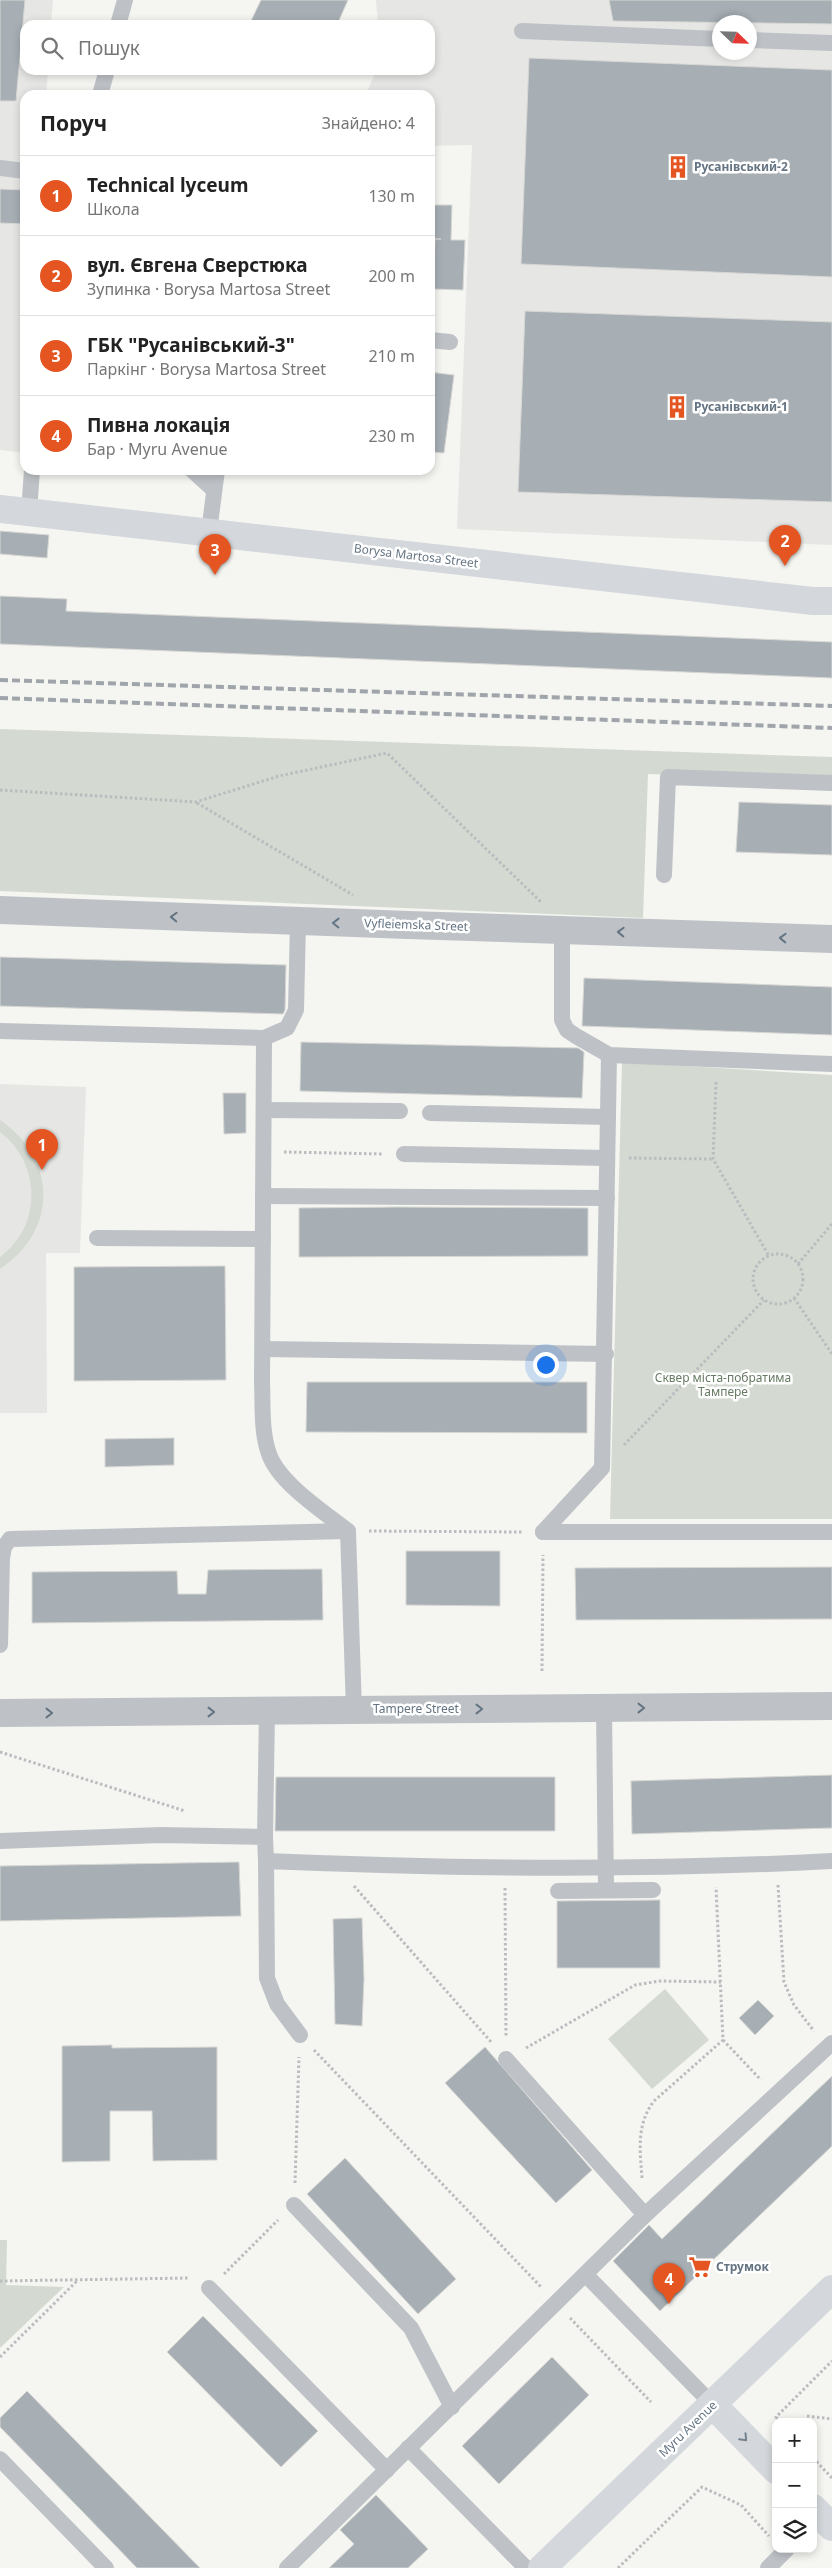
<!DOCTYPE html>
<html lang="uk">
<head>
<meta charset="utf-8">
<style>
  body { margin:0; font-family:"Noto Sans",sans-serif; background:#f2f2f2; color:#222 }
  .controls { position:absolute; right:15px; bottom:15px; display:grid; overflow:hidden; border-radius:10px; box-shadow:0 2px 8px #0003 }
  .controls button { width:45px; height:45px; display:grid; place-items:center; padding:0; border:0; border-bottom:1px solid #e0e0e0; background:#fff; color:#222; font:25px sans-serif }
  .compass { position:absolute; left:712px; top:15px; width:45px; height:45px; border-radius:50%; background:#fff; box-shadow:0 2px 8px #0003; rotate:113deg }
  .you { position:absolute; left:545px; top:1364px; width:18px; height:18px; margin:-12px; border:4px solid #fff; border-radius:50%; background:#1a73e8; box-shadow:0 0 0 8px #1a73e833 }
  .badge { display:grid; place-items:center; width:32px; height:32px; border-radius:50%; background:#e55522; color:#fff; font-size:16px; font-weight:700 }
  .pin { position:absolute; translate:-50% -41px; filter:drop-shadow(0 1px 2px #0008) }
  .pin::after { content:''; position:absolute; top:26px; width:18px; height:15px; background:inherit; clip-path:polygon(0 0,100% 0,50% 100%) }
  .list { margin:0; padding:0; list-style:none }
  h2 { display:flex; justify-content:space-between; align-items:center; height:65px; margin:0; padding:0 20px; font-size:21px }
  h2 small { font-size:16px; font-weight:400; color:#767676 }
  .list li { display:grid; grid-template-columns:32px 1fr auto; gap:15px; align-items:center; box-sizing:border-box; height:80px; padding:0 20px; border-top:1px solid #e0e0e0 }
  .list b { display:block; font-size:19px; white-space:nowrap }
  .list p { margin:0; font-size:16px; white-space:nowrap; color:#767676 }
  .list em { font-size:16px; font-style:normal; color:#767676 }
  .icon { flex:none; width:28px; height:28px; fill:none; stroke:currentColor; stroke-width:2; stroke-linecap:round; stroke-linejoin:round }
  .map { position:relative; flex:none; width:832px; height:2568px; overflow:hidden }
  .search { position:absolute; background:#fff; box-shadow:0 2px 8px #0003; left:20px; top:20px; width:415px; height:55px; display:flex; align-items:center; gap:12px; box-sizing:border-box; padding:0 18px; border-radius:15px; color:#767676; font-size:19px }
  .panel { position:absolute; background:#fff; box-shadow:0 2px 8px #0003; left:20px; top:90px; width:415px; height:385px; border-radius:15px }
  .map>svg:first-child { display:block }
</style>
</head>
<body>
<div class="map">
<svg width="832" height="2568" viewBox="0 0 832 2568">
  <rect width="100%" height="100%" fill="#f5f5f1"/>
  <g fill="#e6e7e5" fill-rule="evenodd">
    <path d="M0 0H53L51 25H25V70H48L46 95H25V453L0 450Z"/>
    <path d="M376 0H832V545L457 529 472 145 430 146V95H366L376 70H430V25H378ZM720 22H750V52H720Z"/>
    <path d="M0 1084 86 1087 80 1253H46L47 1413H0Z"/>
  </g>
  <g fill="#d4dad1">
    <path d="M0 729 832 757V780L648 774 643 918 0 891Z"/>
    <path d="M622 1062 832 1075V1519H610Z"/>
    <path d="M0 1120C57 1159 59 1230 0 1269V1257C43 1226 41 1163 0 1132Z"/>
    <path d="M665 1989 709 2040 652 2089 608 2039Z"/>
    <path d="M0 2240H7L6 2285 64 2287 0 2348Z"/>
  </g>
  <g fill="#a7afb5" stroke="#d7d7d4">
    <path d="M0 0H25L16 101H0Z"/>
    <path d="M261 0H348L337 25H249Z"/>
    <path d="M609 0H832V24L613 21Z"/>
    <path d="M529 58 832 70V277L521 264Z"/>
    <path d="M0 189 25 190V224L0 223Z"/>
    <path d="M430 205H452L451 240H465L463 290 433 289 435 239H441H430Z"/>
    <path d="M525 311 832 322V502L518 492Z"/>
    <path d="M430 372 454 375 444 453 430 452Z"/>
    <path d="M0 531 49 535 47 558 0 554Z"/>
    <path d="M0 596 67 599 66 611 832 642V678L0 644Z"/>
    <path d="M739 802 832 805V855L736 852Z"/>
    <path d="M0 957 286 965 285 1010 283 1014 0 1006Z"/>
    <path d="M584 978 832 987V1035L582 1026Z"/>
    <path d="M301 1042 578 1048 584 1052 582 1098 300 1091Z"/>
    <path d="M223 1093H246V1133L224 1134Z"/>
    <path d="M399 1207 588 1208V1256L299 1257V1208Z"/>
    <path d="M225 1266 226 1380 74 1381V1267Z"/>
    <path d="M307 1382H587V1433L306 1432Z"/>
    <path d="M174 1438V1465L105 1467V1439Z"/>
    <path d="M406 1551H500V1606L406 1605Z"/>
    <path d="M832 1567V1619L576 1620 575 1568Z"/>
    <path d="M322 1569 323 1620 32 1623V1572L177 1571 178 1594H206L208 1570Z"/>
    <path d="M832 1775V1828L632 1834 631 1781Z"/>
    <path d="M276 1777H555V1831H275Z"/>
    <path d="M239 1862 241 1916 0 1921V1866Z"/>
    <path d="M660 1900V1968H557V1901Z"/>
    <path d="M362 1918 364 1979 362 2026 335 2024 333 1919Z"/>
    <path d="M758 2000 774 2016 755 2035 739 2018Z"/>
    <path d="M112 2045V2048L217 2047V2160L153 2161 152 2111H110V2161L62 2162V2046Z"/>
    <path d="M485 2047 592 2170 556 2203 445 2083Z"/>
    <path d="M832 2076V2146L660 2311 613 2261 649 2225 662 2239Z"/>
    <path d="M345 2158 456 2279 418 2314 307 2194Z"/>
    <path d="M203 2316 318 2431 281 2467 167 2352Z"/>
    <path d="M552 2357 589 2395 499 2484 462 2446Z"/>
    <path d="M27 2391 200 2568H137L80 2509 0 2427V2418Z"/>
    <path d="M376 2495 428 2549 408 2568H329L354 2544 340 2530Z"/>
  </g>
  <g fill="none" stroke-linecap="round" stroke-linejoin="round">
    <g stroke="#babcbf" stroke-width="3" stroke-dasharray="2.5 2.5" stroke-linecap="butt">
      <path d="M0 790 196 802 279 776 387 753 541 902"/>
      <path d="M197 803 353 895"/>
      <path d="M716 1082 713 1159 769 1256"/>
      <path d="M284 1152 383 1154"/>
      <path d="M629 1158 713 1159"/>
      <circle cx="778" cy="1279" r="25"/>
      <path d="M798 1264 832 1224"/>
      <path d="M794 1298 832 1354"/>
      <path d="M624 1445 764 1300"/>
      <path d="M369 1531 522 1532"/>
      <path d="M542 1671 543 1555"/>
      <path d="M0 1752 185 1811"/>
      <path d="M778 1885 784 1982 794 2005 814 2031"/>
      <path d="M354 1886 492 2043"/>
      <path d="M505 1888 506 2037"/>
      <path d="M723 2040 761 2080"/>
      <path d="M526 2048 635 1985 660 1981 721 1982"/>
      <path d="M314 2050 542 2288"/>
      <path d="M642 2178C640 2150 636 2125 654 2101L723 2040 716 1887"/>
      <path d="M295 2183 299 2057"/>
      <path d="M224 2274 278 2220"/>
      <path d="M0 2281 189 2278"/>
      <path d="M570 2318 651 2402"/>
      <path d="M0 2357 78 2280"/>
      <path d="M807 2416 832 2419"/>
      <path d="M781 2422 776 2417 832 2361"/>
      <path d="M813 2458 832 2478"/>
      <path d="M618 2568 702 2487 741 2505 769 2536"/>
    </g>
    <g stroke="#bec2c6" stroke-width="16">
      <path d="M118 25 125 0"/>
      <path d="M522 31 720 39"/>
      <path d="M750 40 832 43"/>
      <path d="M100 95 107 70"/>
      <path d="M0 168 25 171"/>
      <path d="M430 340 450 342"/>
      <path d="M192 470 214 490"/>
      <path d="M29 512 32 470"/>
      <path d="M209 532 217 470"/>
      <path d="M664 875 668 777 832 783"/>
      <path d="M562 930V1020L567 1030 576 1036 609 1055 832 1064"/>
      <path d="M0 1031 264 1038 287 1028 296 1010 298 922"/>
      <path d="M264 1038 262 1382C263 1405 261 1432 269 1454 279 1483 324 1512 348 1531L354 1710"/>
      <path d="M264 1110 400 1111"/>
      <path d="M430 1113 608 1117"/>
      <path d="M404 1154 606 1158"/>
      <path d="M263 1196 607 1198"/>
      <path d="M97 1238 263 1239"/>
      <path d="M263 1349 606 1354"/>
      <path d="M543 1532 602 1468 609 1055"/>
      <path d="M543 1532H832"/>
      <path d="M0 1645 2 1558 4 1547 10 1539 348 1531"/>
      <path d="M604 1708 606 1890"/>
      <path d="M265 1837 267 1711"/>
      <path d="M0 1841 161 1835 265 1837 266 1861"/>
      <path d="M558 1891 653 1890"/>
      <path d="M300 2035 277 2004 267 1978 266 1861C454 1869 643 1871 832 1861"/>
      <path d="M506 2059 645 2215"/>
      <path d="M294 2205 411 2328 452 2407"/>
      <path d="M586 2275 713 2405"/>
      <path d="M209 2288 387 2470"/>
      <path d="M408 2448 526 2568"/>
      <path d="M0 2459 106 2568"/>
      <path d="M287 2568 645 2215 832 2043"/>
      <path d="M768 2568 787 2549"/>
    </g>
    <g stroke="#bec2c6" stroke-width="28">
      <path d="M0 910C277 921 555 930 832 939"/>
      <path d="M0 1713 832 1706"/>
    </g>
    <g stroke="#d4d8dc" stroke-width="28">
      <path d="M0 509 813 601H832"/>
      <path d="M713 2405 776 2470"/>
      <path d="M813 2508 832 2527"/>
      <path d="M542 2568 832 2289"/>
    </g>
    <g stroke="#9fa5ab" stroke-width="4" stroke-dasharray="8 4" stroke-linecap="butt">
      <path d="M0 680 832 706"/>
      <path d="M0 698 832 728"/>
    </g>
  </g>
  <defs><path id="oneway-chevron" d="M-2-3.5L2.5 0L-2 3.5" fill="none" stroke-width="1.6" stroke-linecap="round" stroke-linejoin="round" transform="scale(1.25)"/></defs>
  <g stroke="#647483">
    <use href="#oneway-chevron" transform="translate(174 917) rotate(-178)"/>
    <use href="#oneway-chevron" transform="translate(336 923) rotate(-179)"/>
    <use href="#oneway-chevron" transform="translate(621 932) rotate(-178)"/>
    <use href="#oneway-chevron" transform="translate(783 938) rotate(-178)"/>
    <use href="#oneway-chevron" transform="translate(641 1708)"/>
    <use href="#oneway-chevron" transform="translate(479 1709)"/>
    <use href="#oneway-chevron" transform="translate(211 1712)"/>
    <use href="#oneway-chevron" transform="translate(49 1713)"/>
  </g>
  <use stroke="#758390" href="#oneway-chevron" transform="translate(744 2438) rotate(47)"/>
  <defs>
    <symbol id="building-bare" viewBox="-9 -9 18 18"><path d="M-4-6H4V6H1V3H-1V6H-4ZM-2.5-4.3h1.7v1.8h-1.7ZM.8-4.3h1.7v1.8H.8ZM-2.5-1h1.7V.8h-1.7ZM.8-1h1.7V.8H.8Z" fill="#e55522" stroke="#fff" stroke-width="2.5" paint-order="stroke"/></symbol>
    <symbol id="supermarket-bare" viewBox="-9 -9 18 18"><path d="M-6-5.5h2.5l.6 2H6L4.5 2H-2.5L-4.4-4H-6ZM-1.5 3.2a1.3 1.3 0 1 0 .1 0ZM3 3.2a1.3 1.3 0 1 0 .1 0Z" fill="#e55522" stroke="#fff" stroke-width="2.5" paint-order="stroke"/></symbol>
  </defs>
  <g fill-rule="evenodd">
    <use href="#building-bare" x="662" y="151" width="32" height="32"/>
    <use href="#building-bare" x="661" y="391" width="32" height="32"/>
    <use href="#supermarket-bare" x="684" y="2251" width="32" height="32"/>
  </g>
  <g text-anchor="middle" stroke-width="5" stroke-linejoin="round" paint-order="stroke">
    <g font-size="12" font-weight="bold" fill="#647483" stroke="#fff" text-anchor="start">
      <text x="694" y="171">Русанівський-2</text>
      <text x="694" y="411">Русанівський-1</text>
      <text x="716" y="2271">Струмок</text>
    </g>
    <g font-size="12" fill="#647483" stroke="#fff">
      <text transform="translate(416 556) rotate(7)" y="4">Borysa Martosa Street</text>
      <text transform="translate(416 925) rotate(2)" y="4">Vyfleiemska Street</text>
      <text x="416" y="1713">Tampere Street</text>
      <text transform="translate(688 2429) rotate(-44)" y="4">Myru Avenue</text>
    </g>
    <g font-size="12" fill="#677a63" stroke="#fff">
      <text x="723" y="1382">Сквер міста-побратима<tspan x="723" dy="14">Тампере</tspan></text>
    </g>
  </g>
</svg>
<div class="controls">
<button>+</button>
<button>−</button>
<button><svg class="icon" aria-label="layers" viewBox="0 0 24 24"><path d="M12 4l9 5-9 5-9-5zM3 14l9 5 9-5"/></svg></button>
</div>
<svg class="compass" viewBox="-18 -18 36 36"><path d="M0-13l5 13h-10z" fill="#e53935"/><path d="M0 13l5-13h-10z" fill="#767676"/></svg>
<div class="you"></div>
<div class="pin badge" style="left:42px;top:1170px">1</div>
<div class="pin badge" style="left:785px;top:566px">2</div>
<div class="pin badge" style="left:215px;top:575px">3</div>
<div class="pin badge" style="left:669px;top:2304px">4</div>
<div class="search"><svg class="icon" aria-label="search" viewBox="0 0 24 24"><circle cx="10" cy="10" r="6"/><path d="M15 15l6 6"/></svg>Пошук</div>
<section class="panel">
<h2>Поруч<small>Знайдено: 4</small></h2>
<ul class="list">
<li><span class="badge">1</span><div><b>Technical lyceum</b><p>Школа</p></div><em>130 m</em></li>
<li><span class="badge">2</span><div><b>вул. Євгена Сверстюка</b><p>Зупинка · Borysa Martosa Street</p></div><em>200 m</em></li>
<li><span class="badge">3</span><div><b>ГБК &quot;Русанівський-3&quot;</b><p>Паркінг · Borysa Martosa Street</p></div><em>210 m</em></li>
<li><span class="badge">4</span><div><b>Пивна локація</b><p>Бар · Myru Avenue</p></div><em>230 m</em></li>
</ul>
</section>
</div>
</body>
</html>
